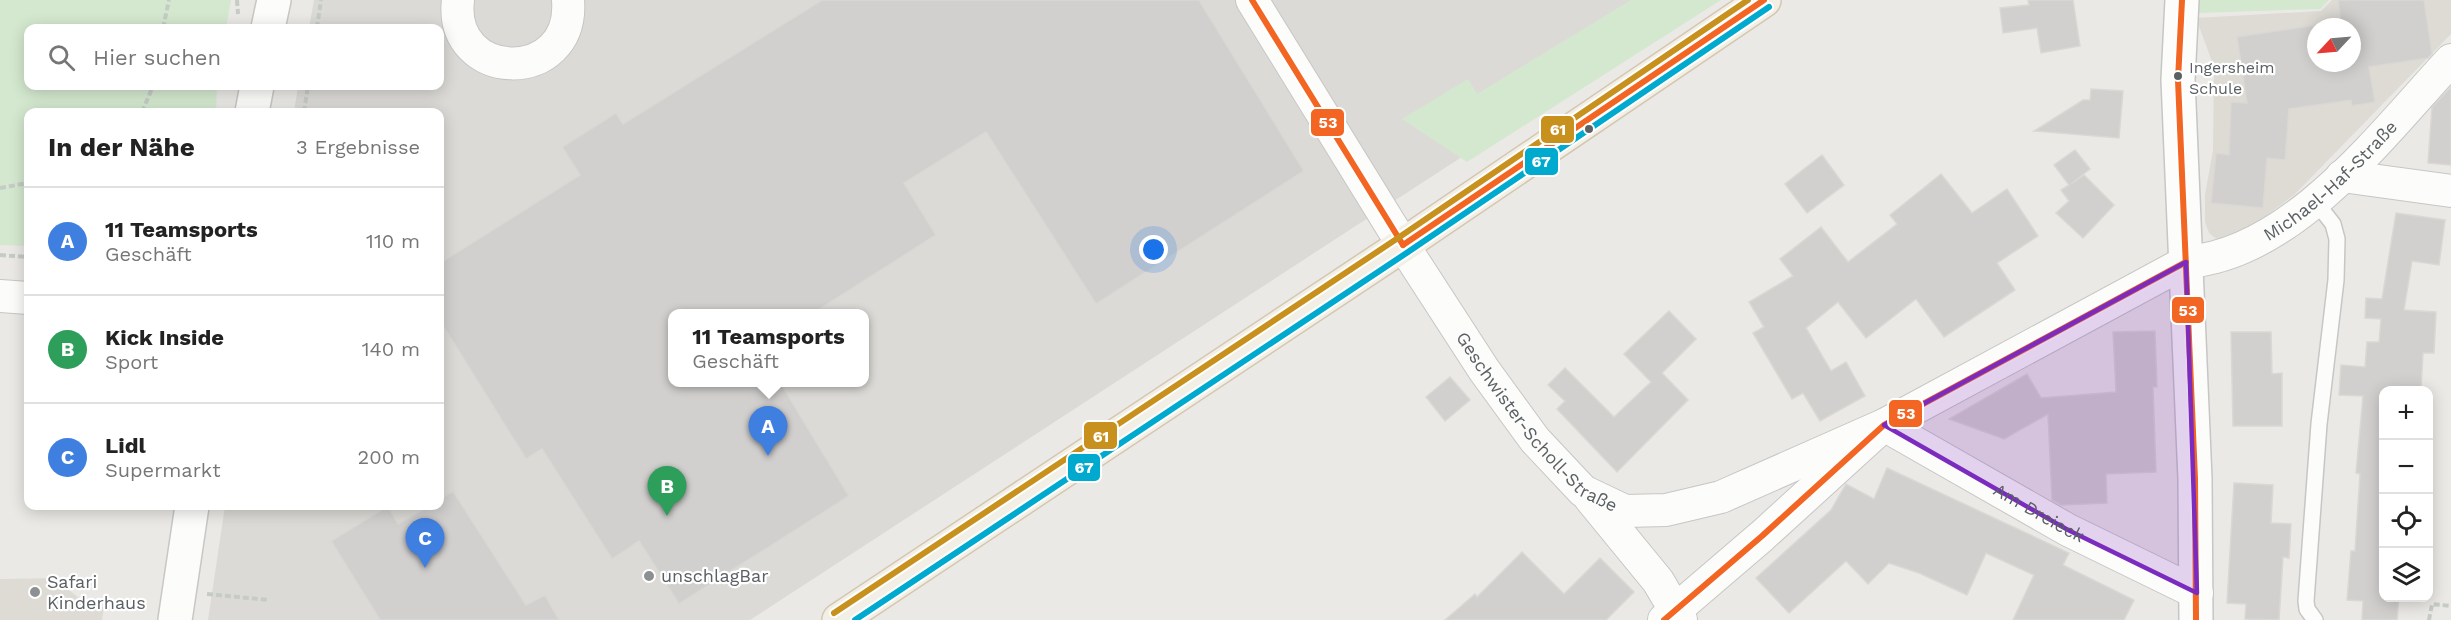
<!DOCTYPE html>
<html lang="de">
<head>
<meta charset="utf-8">
<style>
  body { margin:0; font-family:"Work Sans",sans-serif; background:#f2f2f2; color:#222 }
  .controls { position:absolute; right:18px; bottom:18px; display:grid; overflow:hidden; border-radius:12px; box-shadow:0 3px 15px #0003 }
  .controls button { width:54px; height:54px; display:grid; place-items:center; padding:0; border:0; border-bottom:2px solid #e0e0e0; background:#fff; color:#222; font:30px sans-serif }
  .compass { position:absolute; left:2307px; top:18px; width:54px; height:54px; border-radius:50%; background:#fff; box-shadow:0 3px 15px #0003; rotate:244deg }
  .you { position:absolute; left:1154px; top:250px; width:21px; height:21px; margin:-15px; border:4px solid #fff; border-radius:50%; background:#1a73e8; box-shadow:0 0 0 9px #1a73e833 }
  .badge { display:grid; place-items:center; width:39px; height:39px; border-radius:50%; background:#8d9091; color:#fff; font-size:20px; font-weight:700 }
  .pin { position:absolute; translate:-50% -50px; filter:drop-shadow(0 2px 3px #0008) }
  .pin::after { content:''; position:absolute; top:32px; width:21px; height:18px; background:inherit; clip-path:polygon(0 0,100% 0,50% 100%) }
  .popup { position:absolute; left:668px; top:309px; width:201px; height:78px; box-sizing:border-box; display:grid; place-content:center; border-radius:12px; background:#fff; filter:drop-shadow(0 2px 4px #0005); font-size:20px; white-space:nowrap; color:#767676 }
  .popup b { font-size:22px; color:#222 }
  .popup::after { content:''; position:absolute; left:50%; top:100%; margin-left:-12px; border:12px solid transparent; border-top-color:#fff }
  .list { margin:0; padding:0; list-style:none }
  h2 { display:flex; justify-content:space-between; align-items:center; height:78px; margin:0; padding:0 24px; font-size:26px }
  h2 small { font-size:20px; font-weight:400; color:#767676 }
  .list li { display:grid; grid-template-columns:39px 1fr auto; gap:18px; align-items:center; box-sizing:border-box; height:108px; padding:0 24px; border-top:2px solid #e0e0e0 }
  .list b { display:block; font-size:22px; white-space:nowrap }
  .list p { margin:0; font-size:20px; white-space:nowrap; color:#767676 }
  .list em { font-size:20px; font-style:normal; color:#767676 }
  .icon { flex:none; width:33px; height:33px; fill:none; stroke:currentColor; stroke-width:2; stroke-linecap:round; stroke-linejoin:round }
  .map { position:relative; flex:none; width:2451px; height:620px; overflow:hidden }
  .search { position:absolute; background:#fff; box-shadow:0 3px 15px #0003; left:24px; top:24px; width:420px; height:66px; display:flex; align-items:center; gap:15px; box-sizing:border-box; padding:0 21px; border-radius:12px; color:#767676; font-size:22px }
  .panel { position:absolute; background:#fff; box-shadow:0 3px 15px #0003; left:24px; top:108px; width:420px; height:402px; border-radius:12px }
  .map>svg:first-child { display:block }
</style>
</head>
<body>
<div class="map">
<svg width="2451" height="620" viewBox="0 0 2451 620">
  <rect width="100%" height="100%" fill="#ebe9e5"/>
  <path fill="#dcdad6" fill-rule="evenodd" d="M314 0H1703L750 620H208L225 506H440V112H294L298 86H440V28H309ZM672 314H864V382H672Z"/>
  <g fill="#dedbd5" fill-rule="evenodd">
    <path d="M2332 0H2451V34L2294 195 2243 233 2221 240 2215 238 2209 233 2205 222V195L2213 150 2214 67 2196 18 2321 11ZM2316 27H2352V63H2316Z"/>
    <path d="M53 578 87 604 104 607 102 620H0V579Z"/>
  </g>
  <g fill="#d4e8cf">
    <path d="M0 0H231L226 28H28V86H217L216 112H28V246L0 245Z"/>
    <path d="M1631 0H1721L1467 162 1402 119 1468 79 1477 94Z"/>
    <path d="M2199 0H2329L2320 9 2198 13Z"/>
  </g>
  <g fill="#d2d0ce" stroke="#dad8d4" stroke-width="1.5" fill-rule="evenodd">
    <path d="M822 0H1199L1304 171 1096 304 986 132 904 183 936 235 812 314H672V382H780L849 496 679 604 639 541 612 559 542 449 526 459 440 321V263L580 175 562 147 616 113 623 124Z"/>
    <path d="M2028 0H2073L2080 46 2041 53 2037 28 2003 33 2000 8 2029 5Z"/>
    <path d="M2338 0H2424L2432 54 2428 58 2369 67 2375 102 2352 106 2351 100 2289 109 2285 160 2267 158 2263 208 2211 203 2216 153 2229 155 2231 102 2247 103 2237 37 2341 21ZM2316 27H2352V63H2316Z"/>
    <path d="M2451 87V165L2428 163 2432 107Z"/>
    <path d="M2091 89 2123 91 2119 138 2034 131 2083 100H2090Z"/>
    <path d="M2075 150 2090 169 2071 184 2084 175 2114 205 2083 238 2056 213 2069 201 2061 190 2069 185 2054 165Z"/>
    <path d="M1822 155 1844 185 1807 213 1785 184Z"/>
    <path d="M1941 174 1972 213 2007 189 2038 236 1997 263 2015 290 1944 337 1916 299 1866 338 1838 302 1806 328 1831 371 1846 362 1865 396 1820 421 1803 393 1792 399 1753 333 1764 327 1749 302 1793 276 1780 259 1821 227 1848 262 1897 224 1890 215Z"/>
    <path d="M2396 213 2445 220 2439 265 2412 261 2404 310 2436 312 2434 353H2423L2421 390H2384V597H2399L2397 620H2362L2363 601 2347 600 2351 551H2355L2360 474 2356 473 2363 396 2339 395 2341 365 2365 367 2367 342H2379L2381 319 2365 318 2366 298 2382 299Z"/>
    <path d="M1669 311 1696 339 1662 373 1688 400 1617 472 1557 409 1565 401 1548 385 1565 368 1614 417 1651 382 1624 354Z"/>
    <path d="M2155 331 2157 387H2153L2156 472 2106 474 2107 503 2061 505 2052 500 2048 414 2004 439 1949 419 2027 374 2041 398 2116 392 2113 332Z"/>
    <path d="M2231 332H2271L2272 374 2282 373V426H2233Z"/>
    <path d="M1450 377 1470 400 1445 421 1426 397Z"/>
    <path d="M1887 468 2069 553 2063 565 2134 600 2124 620H2013L2034 575 1986 553 1967 595 1919 573 1889 563 1868 584 1846 561 1789 613 1756 578 1831 510 1846 484 1874 499Z"/>
    <path d="M2234 483 2273 485 2271 523 2291 524 2289 558 2283 557 2279 620 2245 619 2246 604 2227 603Z"/>
    <path d="M453 491 526 605 545 595 559 620H380L331 541 388 506 398 524 429 506H440V499Z"/>
    <path d="M1522 552 1564 594 1600 558 1634 592 1606 620H1445L1475 594 1477 597Z"/>
  </g>
  <g fill="none" stroke-linecap="round" stroke-linejoin="round">
    <defs>
      <path id="service" d="M2315 620 2307 609 2306 601 2319 424 2336 280 2337 239 2333 224 2315 201"/>
      <g id="minor">
        <path d="M458 0C448 83 575 86 568 0"/>
        <path id="s1" d="M1252 0 1403 245 1484 370 1535 440 1583 491 1625 511 1666 510 1721 497 1884 425 2068 530 2197 593"/>
        <path d="M2342 176 2451 191"/>
        <path d="M0 296 28 298"/>
        <path d="M1590 498 1658 581 1681 620"/>
        <path id="s2" d="M1664 620 1762 536 1884 425 2186 262C2292 255 2383 133 2451 60"/>
      </g>
      <path id="tertiary" d="M2182 0 2178 80 2195 479 2196 620"/>
      <g id="secondary">
        <path d="M268 28 274 0"/>
        <path d="M252 112 257 86"/>
        <path d="M175 620 192 506"/>
      </g>
      <path id="primary" d="M839 620 1403 245 1764 0"/>
    </defs>
    <use href="#service" stroke="#c6c6c6" stroke-width="18"/>
    <use href="#minor" stroke="#c6c6c6" stroke-width="34"/>
    <use href="#tertiary" stroke="#c6c6c6" stroke-width="36"/>
    <use href="#secondary" stroke="#c7c7c6" stroke-width="36"/>
    <use href="#primary" stroke="#d4c7b1" stroke-width="36"/>
    <g stroke="#c5cbc7" stroke-width="4" stroke-dasharray="6 3" stroke-linecap="butt">
      <path d="M237 0 238 14"/>
      <path d="M163 28 169 0"/>
      <path d="M317 28 321 0"/>
      <path d="M142 112 153 86"/>
      <path d="M304 112 308 86"/>
      <path d="M0 188 28 183"/>
      <path d="M0 255 28 257"/>
      <path d="M207 594 269 600"/>
      <path d="M2429 620 2432 604 2451 606"/>
    </g>
    <use href="#service" stroke="#fcfcfb" stroke-width="15"/>
    <use href="#minor" stroke="#fcfcfb" stroke-width="32"/>
    <use href="#tertiary" stroke="#fcfcfb" stroke-width="33"/>
    <use href="#secondary" stroke="#fcfcfb" stroke-width="33"/>
    <use href="#primary" stroke="#f2efe7" stroke-width="33"/>
    <defs>
      <g id="bus-1">
        <path d="M1252 0 1403 245"/>
        <path d="M2182 0 2178 80 2195 479 2196 620"/>
        <path d="M1403 245 1764 0"/>
        <path d="M1664 620 1762 536 1884 425 2186 262"/>
      </g>
      <path id="bus-2" d="M855 620 1408 252 1769 7"/>
      <path id="bus-3" d="M834 613 1398 238 1748 0"/>
    </defs>
    <use href="#bus-1" stroke="#fff" stroke-width="10"/>
    <use href="#bus-2" stroke="#fff" stroke-width="10"/>
    <use href="#bus-3" stroke="#fff" stroke-width="10"/>
    <use href="#bus-1" stroke="#f26522" stroke-width="6"/>
    <use href="#bus-2" stroke="#00a9ce" stroke-width="6"/>
    <use href="#bus-3" stroke="#c8911e" stroke-width="6"/>
  </g>
  <path fill="#7b2cbf" fill-opacity="0.2" stroke="#7b2cbf" stroke-width="4.5" stroke-linejoin="round" d="M2186 262 2197 593 2068 530 1884 425Z"/>
  <g fill="#5a6064" stroke="#fff" stroke-width="2">
    <circle cx="2178" cy="76" r="5"/>
    <circle cx="1589" cy="129" r="5"/>
  </g>
  <g fill="#8d9091" stroke="#fff" stroke-width="2">
    <circle cx="649" cy="576" r="6"/>
    <circle cx="35" cy="592" r="6"/>
  </g>
  <g text-anchor="middle" stroke-width="4.5" stroke-linejoin="round" paint-order="stroke">
    <g font-size="16" fill="#5a6064" stroke="#fff" text-anchor="start">
      <text x="2189" y="73">Ingersheim<tspan x="2189" dy="21">Schule</tspan></text>
    </g>
    <g font-size="18" fill="#5a6064" stroke="#fff">
      <text dy="6" stroke="none"><textPath href="#s2" startOffset="807">Michael-Haf-Straße</textPath></text>
      <text dy="6" stroke="none"><textPath href="#s1" startOffset="512">Geschwister-Scholl-Straße</textPath></text>
      <text dy="6" stroke="none"><textPath href="#s1" startOffset="1094">Am Dreieck</textPath></text>
    </g>
    <g font-size="18" fill="#5a6064" stroke="#fff" text-anchor="start">
      <text x="661" y="582">unschlagBar</text>
      <text x="47" y="588">Safari<tspan x="47" dy="21">Kinderhaus</tspan></text>
    </g>
  </g>
  <g stroke="#fff" stroke-width="2">
    <rect x="1310" y="108" width="35" height="29" rx="6" fill="#f26522"/>
    <rect x="1540" y="115" width="35" height="29" rx="6" fill="#c8911e"/>
    <rect x="1524" y="147" width="35" height="29" rx="6" fill="#00a9ce"/>
    <rect x="2171" y="296" width="34" height="28" rx="6" fill="#f26522"/>
    <rect x="1888" y="399" width="35" height="29" rx="6" fill="#f26522"/>
    <rect x="1083" y="421" width="35" height="29" rx="6" fill="#c8911e"/>
    <rect x="1067" y="453" width="34" height="29" rx="6" fill="#00a9ce"/>
  </g>
  <g font-size="16" text-anchor="middle" font-weight="bold" fill="#fff">
    <text x="1328" y="128">53</text>
    <text x="1558" y="135">61</text>
    <text x="1541" y="167">67</text>
    <text x="2188" y="316">53</text>
    <text x="1906" y="419">53</text>
    <text x="1101" y="442">61</text>
    <text x="1084" y="473">67</text>
  </g>
</svg>
<div class="controls">
<button>+</button>
<button>−</button>
<button><svg class="icon" aria-label="locate" viewBox="0 0 24 24"><circle cx="12" cy="12" r="6"/><path d="M12 2v4M12 18v4M2 12h4M18 12h4"/></svg></button>
<button><svg class="icon" aria-label="layers" viewBox="0 0 24 24"><path d="M12 4l9 5-9 5-9-5zM3 14l9 5 9-5"/></svg></button>
</div>
<svg class="compass" viewBox="-18 -18 36 36"><path d="M0-13l5 13h-10z" fill="#e53935"/><path d="M0 13l5-13h-10z" fill="#767676"/></svg>
<div class="you"></div>
<div class="pin badge" style="left:768px;top:456px;background:#3f7fe0">A</div>
<div class="popup"><b>11 Teamsports</b>Geschäft</div>
<div class="pin badge" style="left:667px;top:516px;background:#2e9e5b">B</div>
<div class="pin badge" style="left:425px;top:568px;background:#3f7fe0">C</div>
<div class="search"><svg class="icon" aria-label="search" viewBox="0 0 24 24"><circle cx="10" cy="10" r="6"/><path d="M15 15l6 6"/></svg>Hier suchen</div>
<section class="panel">
<h2>In der Nähe<small>3 Ergebnisse</small></h2>
<ul class="list">
<li><span class="badge" style="background:#3f7fe0">A</span><div><b>11 Teamsports</b><p>Geschäft</p></div><em>110 m</em></li>
<li><span class="badge" style="background:#2e9e5b">B</span><div><b>Kick Inside</b><p>Sport</p></div><em>140 m</em></li>
<li><span class="badge" style="background:#3f7fe0">C</span><div><b>Lidl</b><p>Supermarkt</p></div><em>200 m</em></li>
</ul>
</section>
</div>
</body>
</html>
